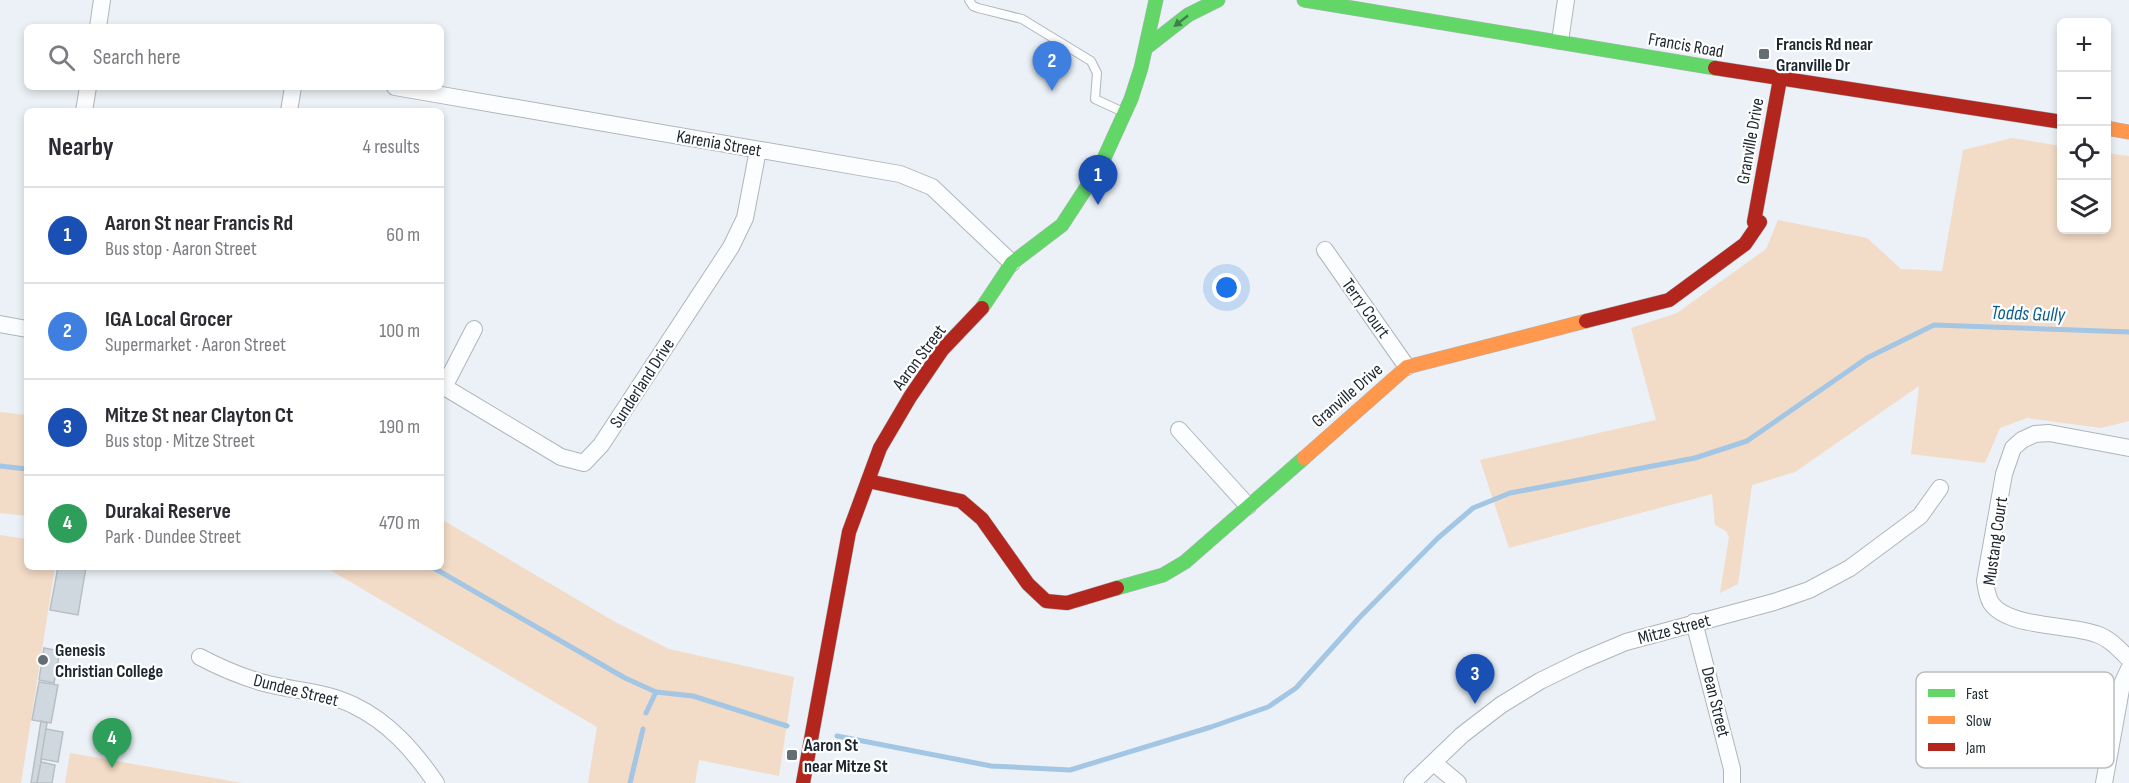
<!DOCTYPE html>
<html lang="en">
<head>
<meta charset="utf-8">
<style>
  body { margin:0; font-family:"Sofia Sans Condensed",sans-serif; background:#f2f2f3; color:#2b2b33 }
  .controls { position:absolute; right:18px; top:18px; display:grid; overflow:hidden; border-radius:9px; box-shadow:0 3px 9px #0003 }
  .controls button { width:54px; height:54px; display:grid; place-items:center; padding:0; border:0; border-bottom:2px solid #e1e1e2; background:#fff; color:#2b2b33; font:30px sans-serif }
  .you { position:absolute; left:1227px; top:288px; width:21px; height:21px; margin:-15px; border:4px solid #fff; border-radius:50%; background:#1a73e8; box-shadow:0 0 0 9px #1a73e833 }
  .badge { display:grid; place-items:center; width:39px; height:39px; border-radius:50%; background:#db2777; color:#fff; font-size:20px; font-weight:700 }
  .pin { position:absolute; translate:-50% -50px; filter:drop-shadow(0 2px 3px #0008) }
  .pin::after { content:''; position:absolute; top:32px; width:21px; height:18px; background:inherit; clip-path:polygon(0 0,100% 0,50% 100%) }
  .list { margin:0; padding:0; list-style:none }
  h2 { display:flex; justify-content:space-between; align-items:center; height:78px; margin:0; padding:0 24px; font-size:26px }
  h2 small { font-size:20px; font-weight:400; color:#7c7c81 }
  .list li { display:grid; grid-template-columns:39px 1fr auto; gap:18px; align-items:center; box-sizing:border-box; height:96px; padding:0 24px; border-top:2px solid #e1e1e2 }
  .list b { display:block; font-size:22px; white-space:nowrap }
  .list p { margin:0; font-size:20px; white-space:nowrap; color:#7c7c81 }
  .list em { font-size:20px; font-style:normal; color:#7c7c81 }
  .icon { flex:none; width:33px; height:33px; fill:none; stroke:currentColor; stroke-width:2; stroke-linecap:round; stroke-linejoin:round }
  .map { position:relative; flex:none; width:2129px; height:783px; overflow:hidden }
  .search { position:absolute; background:#fff; box-shadow:0 3px 9px #0003; left:24px; top:24px; width:420px; height:66px; display:flex; align-items:center; gap:15px; box-sizing:border-box; padding:0 21px; border-radius:9px; color:#7c7c81; font-size:22px }
  .panel { position:absolute; background:#fff; box-shadow:0 3px 9px #0003; left:24px; top:108px; width:420px; height:462px; border-radius:9px }
  .map>svg:first-child { display:block }
</style>
</head>
<body>
<div class="map">
<svg width="2129" height="783" viewBox="0 0 2129 783">
  <rect width="100%" height="100%" fill="#ebf1f6"/>
  <g fill="#f2dbc7">
    <path d="M2012 138 2061 146 2062 230H2106L2107 153 2129 156V421L2101 428 2027 418 2000 428 1985 463 1911 454 1919 386 1795 472 1752 485 1738 584 1720 593 1729 537 1726 531 1715 525 1712 494 1509 548 1480 460 1656 420 1631 328 1677 313 1766 249 1778 220 1867 238 1901 269 1942 271 1963 150Z"/>
    <path d="M0 412 27 415V516L0 513Z"/>
    <path d="M441 519 615 622 669 649 794 677 779 776 699 760 695 783H588L597 727 325 567H441Z"/>
    <path d="M0 535 27 539V567H55L21 783H0Z"/>
    <path d="M70 753 242 783H65Z"/>
  </g>
  <g fill="none" stroke-linecap="round" stroke-linejoin="round">
    <g stroke="#a2c6e4" stroke-width="5">
      <path d="M0 466 27 469"/>
      <path d="M432 567 625 678 656 692 693 696 787 726"/>
      <path d="M646 713 656 692"/>
      <path d="M837 736 991 766 1070 770 1211 727 1268 707 1296 688 1359 618 1438 538 1473 508 1510 493 1695 458 1747 441 1867 358 1934 325 2129 332"/>
      <path d="M630 783 643 729"/>
    </g>
  </g>
  <g fill="#d0d8df" stroke="#b7bec4" stroke-width="1.5">
    <path d="M58 567H86L78 615 50 610Z"/>
    <path d="M44 648 60 651 54 683 39 680Z"/>
    <path d="M39 682 58 685 51 723 32 720Z"/>
    <path d="M41 721 47 723 41 762 37 783H31Z"/>
    <path d="M46 729 63 732 58 762 41 759Z"/>
    <path d="M41 762 55 765 52 783H37Z"/>
  </g>
  <g fill="none" stroke-linecap="round" stroke-linejoin="round">
    <defs>
      <path id="lane" d="M969 0 973 6 978 8 1022 19 1091 61 1097 73 1095 99 1123 112"/>
      <g id="street">
        <path d="M98 27 102 0"/>
        <path d="M1560 41 1566 0"/>
        <path d="M395 87 900 174 932 187 1012 263"/>
        <path d="M84 111 88 87"/>
        <path d="M289 111 293 87"/>
        <path d="M1325 250 1407 367"/>
        <path d="M0 324 27 329"/>
        <path d="M441 385 561 457 584 463 601 445 731 247 745 218 758 150"/>
        <path d="M444 387 474 329"/>
        <path d="M1179 430 1248 506"/>
        <path d="M2129 448 2049 433 2035 434 2022 440 2013 448 2004 474 1985 581C1986 588 1987 596 1991 603 2008 628 2069 624 2096 634 2109 638 2119 649 2129 659"/>
        <path d="M1694 622 1732 769V783"/>
        <path d="M200 657C221 668 242 677 264 683 294 691 325 691 353 705 389 722 414 751 436 783"/>
        <path d="M1434 763 1458 783"/>
        <path d="M1412 783 1462 735 1501 705 1540 681 1581 661 1626 642 1774 602 1809 590 1850 568 1920 516 1940 488"/>
        <path d="M2104 783 2122 684 2129 669"/>
      </g>
      <g id="fast">
        <path d="M1304 0 1715 68"/>
        <path d="M1147 47 1188 15 1218 0"/>
        <path d="M982 308 1012 263 1062 225 1101 165 1131 99 1141 68 1156 0"/>
        <path d="M1117 588 1163 575 1185 562 1304 458"/>
      </g>
      <g id="slow">
        <path d="M2106 128 2129 132"/>
        <path d="M1304 458 1407 367 1586 321"/>
      </g>
      <g id="jam">
        <path d="M1715 68 2062 122"/>
        <path d="M1586 321 1669 300 1745 244 1760 222H1754L1780 79"/>
        <path d="M868 481 961 501 982 519 1028 584 1046 601 1067 603 1117 588"/>
        <path d="M803 783 849 532 880 448 910 397 942 350 982 308"/>
      </g>
    </defs>
    <use href="#lane" stroke="#aeb6bc" stroke-width="10"/>
    <use href="#street" stroke="#aeb6bc" stroke-width="18"/>
    <use href="#fast" stroke="#aeb6bc" stroke-width="15"/>
    <use href="#slow" stroke="#aeb6bc" stroke-width="15"/>
    <use href="#jam" stroke="#aeb6bc" stroke-width="15"/>
    <use href="#lane" stroke="#fcfdfe" stroke-width="8"/>
    <use href="#street" stroke="#fcfdfe" stroke-width="16"/>
    <use href="#fast" stroke="#63d668" stroke-width="14"/>
    <use href="#slow" stroke="#ff974d" stroke-width="14"/>
    <use href="#jam" stroke="#b3261e" stroke-width="14"/>
  </g>
  <defs><path id="oneway-solid" d="M-6-.8H1V-3.2L6.5 0L1 3.2V.8H-6Z" transform="scale(1.5)"/></defs>
  <use fill="#407e4b" href="#oneway-solid" transform="translate(1181 21) rotate(142)"/>
  <g fill="#646d74" stroke="#fff" stroke-width="2">
    <rect x="1758" y="48" width="12" height="12" rx="3"/>
    <circle cx="43" cy="660" r="6"/>
    <rect x="786" y="749" width="12" height="12" rx="3"/>
  </g>
  <g text-anchor="middle" stroke-width="4.5" stroke-linejoin="round" paint-order="stroke">
    <g font-size="18" font-weight="bold" fill="#1c262e" stroke="#fff" text-anchor="start">
      <text x="1776" y="50">Francis Rd near<tspan x="1776" dy="21">Granville Dr</tspan></text>
      <text x="55" y="656">Genesis<tspan x="55" dy="21">Christian College</tspan></text>
      <text x="804" y="751">Aaron St<tspan x="804" dy="21">near Mitze St</tspan></text>
    </g>
    <g font-size="18" fill="#1c262e" stroke="#fff">
      <text transform="translate(1686 45) rotate(10)" y="6">Francis Road</text>
      <text transform="translate(1750 141) rotate(-80)" y="6">Granville Drive</text>
      <text transform="translate(719 143) rotate(10)" y="6">Karenia Street</text>
      <text transform="translate(1366 308) rotate(54)" y="6">Terry Court</text>
      <text transform="translate(919 357) rotate(-53)" y="6">Aaron Street</text>
      <text transform="translate(642 383) rotate(-57)" y="6">Sunderland Drive</text>
      <text transform="translate(1347 395) rotate(-41)" y="6">Granville Drive</text>
      <text transform="translate(1995 541) rotate(-82)" y="6">Mustang Court</text>
      <text transform="translate(1674 629) rotate(-15)" y="6">Mitze Street</text>
      <text transform="translate(296 690) rotate(14)" y="6">Dundee Street</text>
      <text transform="translate(1716 702) rotate(76)" y="6">Dean Street</text>
    </g>
    <g font-size="20" font-style="italic" fill="#0a5d8e" stroke="#fff">
      <text transform="translate(2028 313) rotate(2)" y="7">Todds Gully</text>
    </g>
  </g>
  <rect x="1916" y="672" width="198" height="96" rx="9" fill="#fff" stroke="#bbbec0" stroke-width="1.5"/>
  <rect x="1928" y="689" width="27" height="8" fill="#63d668"/>
  <rect x="1928" y="716" width="27" height="8" fill="#ff974d"/>
  <rect x="1928" y="743" width="27" height="8" fill="#b3261e"/>
  <g font-size="16" fill="#1c262e">
    <text x="1966" y="699">Fast</text>
    <text x="1966" y="726">Slow</text>
    <text x="1966" y="753">Jam</text>
  </g>
</svg>
<div class="controls">
<button>+</button>
<button>−</button>
<button><svg class="icon" aria-label="locate" viewBox="0 0 24 24"><circle cx="12" cy="12" r="6"/><path d="M12 2v4M12 18v4M2 12h4M18 12h4"/></svg></button>
<button><svg class="icon" aria-label="layers" viewBox="0 0 24 24"><path d="M12 4l9 5-9 5-9-5zM3 14l9 5 9-5"/></svg></button>
</div>
<div class="you"></div>
<div class="pin badge" style="left:1098px;top:205px;background:#1a4fb4">1</div>
<div class="pin badge" style="left:1052px;top:91px;background:#3f7fe0">2</div>
<div class="pin badge" style="left:1475px;top:704px;background:#1a4fb4">3</div>
<div class="pin badge" style="left:112px;top:768px;background:#2e9e5b">4</div>
<div class="search"><svg class="icon" aria-label="search" viewBox="0 0 24 24"><circle cx="10" cy="10" r="6"/><path d="M15 15l6 6"/></svg>Search here</div>
<section class="panel">
<h2>Nearby<small>4 results</small></h2>
<ul class="list">
<li><span class="badge" style="background:#1a4fb4">1</span><div><b>Aaron St near Francis Rd</b><p>Bus stop · Aaron Street</p></div><em>60 m</em></li>
<li><span class="badge" style="background:#3f7fe0">2</span><div><b>IGA Local Grocer</b><p>Supermarket · Aaron Street</p></div><em>100 m</em></li>
<li><span class="badge" style="background:#1a4fb4">3</span><div><b>Mitze St near Clayton Ct</b><p>Bus stop · Mitze Street</p></div><em>190 m</em></li>
<li><span class="badge" style="background:#2e9e5b">4</span><div><b>Durakai Reserve</b><p>Park · Dundee Street</p></div><em>470 m</em></li>
</ul>
</section>
</div>
</body>
</html>
